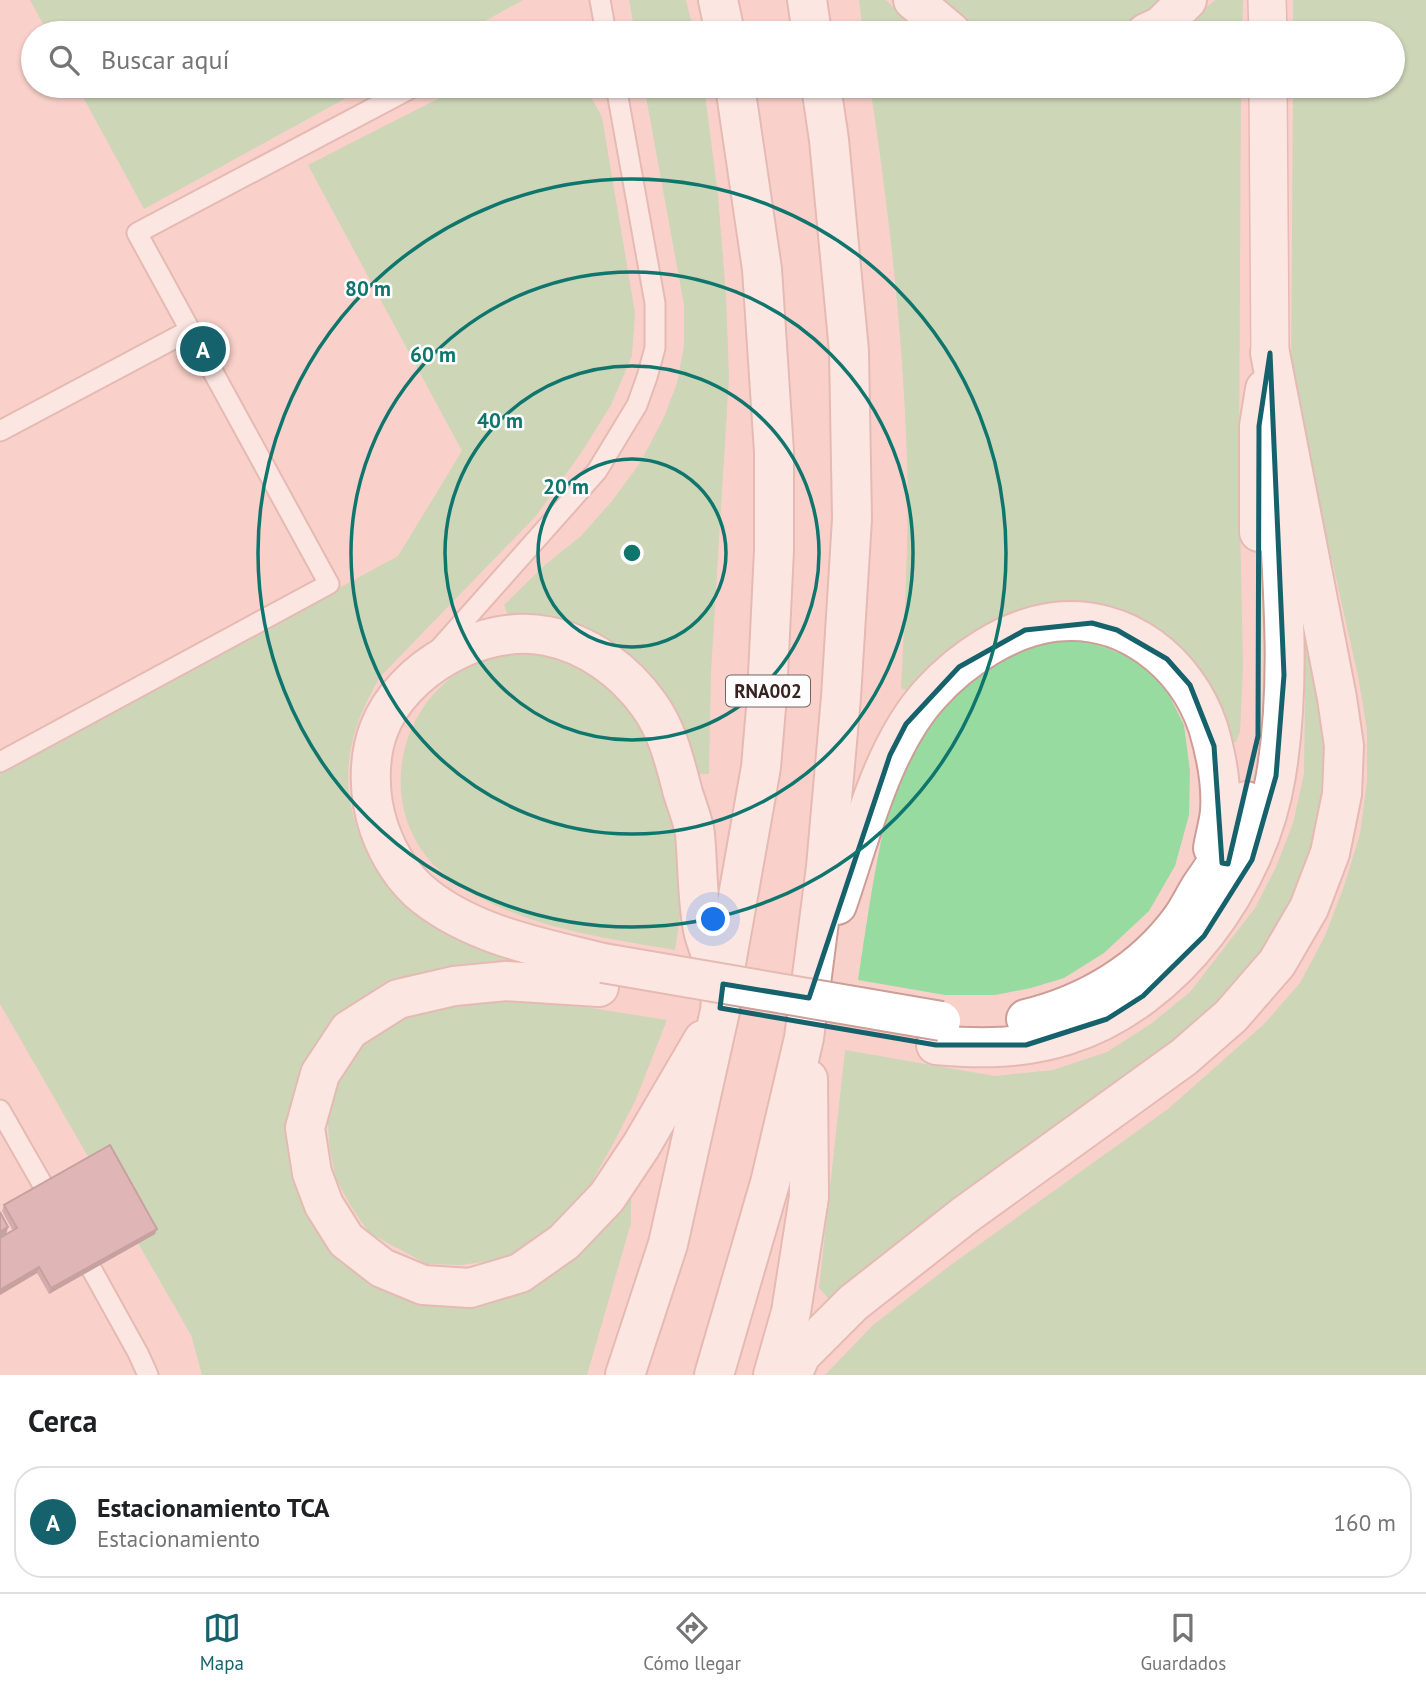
<!DOCTYPE html>
<html lang="es">
<head>
<meta charset="utf-8">
<style>
  body { margin:0; font-family:"PT Sans",sans-serif; background:#f6f6f6; color:#202124 }
  .you { position:absolute; left:714px; top:920px; width:24px; height:24px; margin:-18px; border:5px solid #fff; border-radius:50%; background:#1a73e8; box-shadow:0 0 0 10px #1a73e833 }
  .badge { display:grid; place-items:center; width:46px; height:46px; border-radius:50%; background:#15626c; color:#fff; font-size:23px; font-weight:700 }
  .pin { position:absolute; translate:-50% -50%; border:4px solid #fff; box-shadow:0 2px 7px #0006 }
  .list { margin:0; padding:0; list-style:none }
  h2 { display:flex; justify-content:space-between; align-items:center; height:91px; margin:0; padding:0 28px; font-size:30px }
  h2 small { font-size:23px; font-weight:400; color:#757577 }
  .list li { display:grid; grid-template-columns:46px 1fr auto; gap:21px; align-items:center; box-sizing:border-box; height:112px; margin:0 14px 14px; padding:0 14px; border:2px solid #e0e0e0; border-radius:28px }
  .list b { display:block; font-size:26px; white-space:nowrap }
  .list p { margin:0; font-size:23px; white-space:nowrap; color:#757577 }
  .list em { font-size:23px; font-style:normal; color:#757577 }
  .icon { flex:none; width:38px; height:38px; fill:none; stroke:currentColor; stroke-width:2; stroke-linecap:round; stroke-linejoin:round }
  .map { position:relative; flex:none; width:1426px; height:1375px; overflow:hidden }
  .search { position:absolute; background:#fff; box-shadow:0 2px 5px #0004; left:21px; right:21px; top:21px; height:77px; display:flex; align-items:center; gap:18px; box-sizing:border-box; padding:0 24px; border-radius:38px; color:#757577; font-size:26px }
  .sheet { height:217px; background:#fff }
  nav { display:flex; justify-content:space-around; align-items:center; box-sizing:border-box; height:98px; border-top:2px solid #e0e0e0; background:#fff; font-size:19px; color:#757577 }
  nav a { display:grid; justify-items:center; gap:4px }
  nav .on { color:#15626c }
  .map>svg:first-child { display:block }
</style>
</head>
<body>
<div class="map">
<svg width="1426" height="1375" viewBox="0 0 1426 1375">
  <rect width="100%" height="100%" fill="#f9d1cb"/>
  <g fill="#98dba0">
    <path d="M30 0H523L463 33H48Z"/>
    <path d="M629 0H686L694 33H635Z"/>
    <path d="M859 0H886L918 33H863Z"/>
    <path d="M932 0H1171L1125 33H980L955 20Z"/>
    <path d="M1215 0H1243L1242 33H1178Z"/>
    <path d="M1293 0H1426V1375H825L873 1325 952 1264 1168 1109 1264 1024 1300 983 1325 936 1344 886 1360 834 1367 781V730L1358 676 1291 378 1293 86H1393V33H1293Z"/>
    <path d="M77 86H368L144 209Z"/>
    <path d="M463 86H580L592 99 602 117 635 313 632 356 611 405 581 453 536 516 380 677C343 739 336 795 371 859 379 874 390 891 403 902 435 928 474 943 511 961L508 972 329 1031 295 1117 352 1262 483 1298 631 1182V1223L587 1375H202L191 1335 0 1004V772L398 556 462 451 308 165Z"/>
    <path d="M644 86H704L718 195 726 296 729 377 711 672 709 774H697C687 749 679 723 666 699 646 660 601 627 557 621 541 619 525 619 509 618L504 605 546 564 581 536 612 501 640 463 664 417 677 383 684 346V305Z"/>
    <path d="M870 86H1241L1239 472 1243 667 1240 732 1236 742 1232 743 1215 694 1201 673 1116 613 908 691 901 688C905 612 909 536 907 460 903 335 889 210 870 86Z"/>
    <path d="M1301 593 1326 716 1330 796 1298 903 1221 1008 830 1300 819 1288 845 1050 995 1076 1053 1070 1107 1052 1152 1023 1190 992 1255 908 1276 867 1293 823 1304 774 1305 698Z"/>
    <path d="M1084 640 1133 658 1166 689 1184 725 1190 771 1189 815 1175 866 1149 911 1104 953 1064 978 1031 988 995 995H945L858 980C866 928 873 875 885 823 889 808 890 791 896 776 921 716 987 654 1052 641 1062 639 1074 640 1084 640Z"/>
    <path d="M538 652 567 658 618 693 651 743 673 824 679 861 682 904 675 950C599 937 513 926 449 878 374 822 390 707 471 665 491 654 517 654 538 652Z"/>
    <path d="M522 997 667 1020 636 1099 612 1146 590 1185 570 1211 541 1237 503 1259 461 1265 427 1264 369 1233 352 1208 335 1177 329 1143 327 1105 342 1068 368 1034 403 1010Z"/>
  </g>
  <g fill="none" stroke-linecap="round" stroke-linejoin="round">
    <defs>
      <g id="service">
        <path d="M600 0 606 33"/>
        <path d="M0 431 190 330"/>
        <path d="M439 649 597 471 637 405 647 377 655 348V303L616 86"/>
        <path d="M0 762 329 584 137 233 415 86"/>
        <path d="M0 1110 44 1187"/>
        <path d="M92 1270 138 1353 148 1375"/>
      </g>
      <g id="minor">
        <path d="M1267 0 1268 33"/>
        <path d="M1268 86 1270 353"/>
      </g>
      <g id="motorway">
        <path d="M718 0 725 33"/>
        <path d="M807 0 812 33"/>
        <path d="M913 0 952 33"/>
        <path d="M1146 33 1161 26 1187 0"/>
        <path d="M1259 532V426L1265 389"/>
        <path d="M837 905C861 836 882 746 931 693 962 659 1008 628 1054 622 1125 613 1186 662 1208 727 1216 754 1222 783 1220 811 1219 823 1215 836 1213 848"/>
        <path d="M603 963C543 948 476 936 426 897 404 880 388 854 379 828 369 798 367 760 379 729 402 669 482 623 547 636 588 644 625 671 649 705 668 731 675 763 683 793 687 806 693 820 695 834 698 865 697 905 704 934 709 951 716 967 722 984"/>
        <path d="M599 987 506 981 454 986 398 999 349 1030 320 1074 305 1128 312 1173 324 1205 346 1240 382 1268 423 1285 470 1288 520 1273 564 1242 607 1197 641 1146 703 1040"/>
        <path d="M1026 1019C1087 1004 1144 971 1182 918 1189 908 1194 897 1201 886 1220 859 1237 833 1246 801"/>
        <path d="M936 1045C981 1049 1024 1049 1067 1035 1175 1001 1259 884 1276 775 1291 685 1283 591 1278 500"/>
        <path d="M625 1375 668 1244 720 1011 722 986 761 767 767 696 774 550V452L762 269 735 86"/>
        <path d="M714 1375 770 1183 804 1038 826 867 841 697 852 519 849 351 829 140 821 86"/>
        <path d="M773 1375 791 1312 809 1197 808 1079"/>
        <path d="M792 1375 801 1355 853 1303 965 1215 1184 1057 1231 1016 1277 963 1309 908 1330 853 1342 794 1344 746 1337 698 1270 353"/>
      </g>
    </defs>
    <use href="#service" stroke="#cd9d97" stroke-width="23"/>
    <use href="#minor" stroke="#cd9d97" stroke-width="40"/>
    <use href="#motorway" stroke="#cd9d97" stroke-width="42"/>
    <use href="#service" stroke="#fff" stroke-width="19"/>
    <use href="#minor" stroke="#fff" stroke-width="37"/>
    <use href="#motorway" stroke="#fff" stroke-width="38"/>
    <defs>
      <path id="motorway-bridge" d="M603 963 941 1021"/>
    </defs>
    <use href="#motorway-bridge" stroke="#cd9d97" stroke-width="42" stroke-linecap="butt"/>
    <use href="#motorway-bridge" stroke="#fff" stroke-width="38"/>
  </g>
  <path fill="#a77e85" d="M4 1205 155 1234 49 1294 37 1273 0 1295V1212L8 1227 6 1235 13 1231 2 1211Z"/>
  <g fill="#88676c">
    <path d="M8 1227 4 1239 0 1241V1232Z"/>
    <path d="M157 1229 155 1234 49 1294 51 1288Z"/>
    <path d="M39 1267 37 1273 0 1295V1290Z"/>
  </g>
  <g fill="#c2939b" stroke="#88676c" stroke-width="2">
    <path d="M110 1145 157 1229 51 1288 39 1267 0 1290V1238L17 1228 4 1205Z"/>
    <path d="M0 1212 8 1227 0 1232Z"/>
  </g>
  <path d="M0 0H1426V1375H0ZM1270 353 1284 675 1276 776 1252 860 1204 936 1143 996 1107 1019 1026 1045H936L720 1008 723 984 809 998 890 755 906 724 959 667 1025 630 1092 623 1117 630 1167 659 1190 685 1214 746 1222 863 1228 864 1258 736 1259 426Z" fill="#f9d1cb" fill-opacity=".55" fill-rule="evenodd"/>
  <path fill="none" stroke="#15626c" stroke-width="5" stroke-linejoin="round" d="M1270 353 1284 675 1276 776 1252 860 1204 936 1143 996 1107 1019 1026 1045H936L720 1008 723 984 809 998 890 755 906 724 959 667 1025 630 1092 623 1117 630 1167 659 1190 685 1214 746 1222 863 1228 864 1258 736 1259 426Z"/>
  <g fill="none" stroke="#0f766e" stroke-width="3.5">
    <circle cx="632" cy="553" r="94"/>
    <circle cx="632" cy="553" r="187"/>
    <circle cx="632" cy="553" r="281"/>
    <circle cx="632" cy="553" r="374"/>
  </g>
  <g text-anchor="middle" stroke-width="5" stroke-linejoin="round" paint-order="stroke">
    <rect fill="#fdfdfd" stroke="#726463" stroke-width="2" x="726" y="675.5" width="84" height="31" rx="5"/>
    <g font-size="19" font-weight="bold" fill="#362321">
      <text x="768" y="698">RNA002</text>
    </g>
  </g>
  <circle cx="632" cy="553" r="10" fill="#0f766e" stroke="#fdfdfd" stroke-width="3.5"/>
  <g font-size="21" text-anchor="middle" font-weight="bold" fill="#0f766e" stroke="#fdfdfd" stroke-width="5" stroke-linejoin="round" paint-order="stroke">
    <text x="368" y="296">80 m</text>
    <text x="433" y="362">60 m</text>
    <text x="500" y="428">40 m</text>
    <text x="566" y="494">20 m</text>
  </g>
</svg>
<div class="you"></div>
<div class="pin badge" style="left:203px;top:349px">A</div>
<div class="search"><svg class="icon" aria-label="search" viewBox="0 0 24 24"><circle cx="10" cy="10" r="6"/><path d="M15 15l6 6"/></svg>Buscar aquí</div>
</div>
<section class="sheet">
<h2>Cerca<small></small></h2>
<ul class="list">
<li><span class="badge">A</span><div><b>Estacionamiento TCA</b><p>Estacionamiento</p></div><em>160 m</em></li>
</ul>
</section>
<nav>
<a class="on"><svg class="icon" aria-label="map" viewBox="0 0 24 24"><path d="M3 6l6-2 6 2 6-2v14l-6 2-6-2-6 2zM9 4v14M15 6v14"/></svg>Mapa</a>
<a><svg class="icon" aria-label="directions" viewBox="0 0 24 24"><path d="M12 3l9 9-9 9-9-9zM9 14v-3h6M13 9l2 2-2 2"/></svg>Cómo llegar</a>
<a><svg class="icon" aria-label="saved" viewBox="0 0 24 24"><path d="M7 4h10v16l-5-4-5 4z"/></svg>Guardados</a>
</nav>
</body>
</html>
